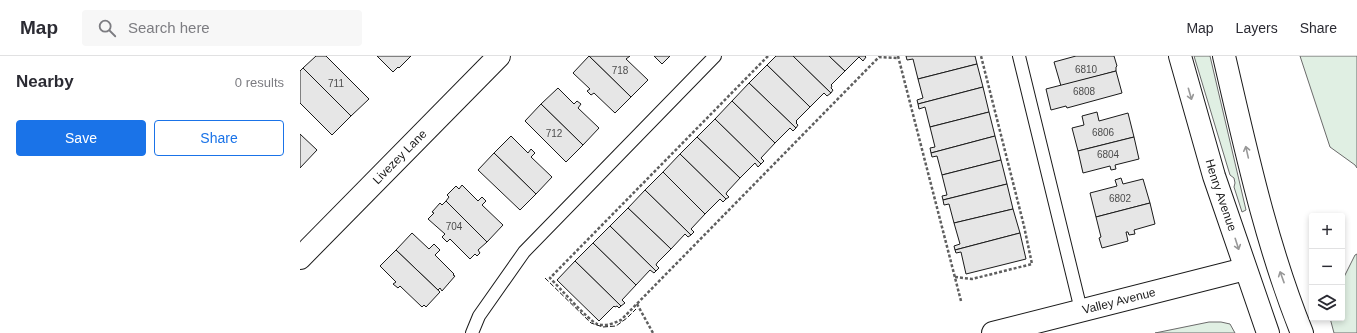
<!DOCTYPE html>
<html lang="en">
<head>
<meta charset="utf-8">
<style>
  body { margin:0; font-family:Arial,sans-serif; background:#f7f7f7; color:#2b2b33 }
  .controls { position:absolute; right:12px; bottom:12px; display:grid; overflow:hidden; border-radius:4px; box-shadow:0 2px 6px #0003 }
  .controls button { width:36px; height:36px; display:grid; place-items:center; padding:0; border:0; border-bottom:1px solid #e1e1e2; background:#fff; color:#2b2b33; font:20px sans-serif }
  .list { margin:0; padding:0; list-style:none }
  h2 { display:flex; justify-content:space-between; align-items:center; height:52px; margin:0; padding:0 16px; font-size:17px }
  h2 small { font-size:13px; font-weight:400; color:#7c7c81 }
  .actions { display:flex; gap:8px; padding:12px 16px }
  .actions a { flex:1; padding:9px 0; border:1px solid #1a73e8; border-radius:4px; text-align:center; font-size:14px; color:#1a73e8 }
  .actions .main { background:#1a73e8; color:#fff }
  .icon { flex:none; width:22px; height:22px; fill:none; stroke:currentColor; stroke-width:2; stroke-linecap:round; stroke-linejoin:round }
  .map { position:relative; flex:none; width:1057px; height:277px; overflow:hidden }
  header { display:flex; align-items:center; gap:24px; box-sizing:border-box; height:56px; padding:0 20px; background:#fff; border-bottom:1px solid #e1e1e2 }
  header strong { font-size:19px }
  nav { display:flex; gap:22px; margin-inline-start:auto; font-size:14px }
  .search { width:280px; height:36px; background:#f7f7f7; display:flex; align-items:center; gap:10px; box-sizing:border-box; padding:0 14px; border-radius:4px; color:#7c7c81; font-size:15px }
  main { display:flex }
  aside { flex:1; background:#fff }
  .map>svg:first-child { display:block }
</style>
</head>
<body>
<header>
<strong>Map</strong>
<div class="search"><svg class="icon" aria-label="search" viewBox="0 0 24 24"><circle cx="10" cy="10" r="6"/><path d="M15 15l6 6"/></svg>Search here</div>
<nav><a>Map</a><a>Layers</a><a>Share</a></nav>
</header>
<main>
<aside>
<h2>Nearby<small>0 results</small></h2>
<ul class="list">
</ul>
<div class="actions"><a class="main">Save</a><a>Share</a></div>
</aside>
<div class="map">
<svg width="1057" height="277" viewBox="0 0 1057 277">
  <rect width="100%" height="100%" fill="#fff"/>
  <g fill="#e0efe3" stroke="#6a6a6a">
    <path d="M894 0H910L946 154 942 156 934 131 935 127 934 122 930 119Z"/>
    <path d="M1000 0H1057V112L1055 109 1030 91Z"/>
    <path d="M1057 198V277H1034L1030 262H1042V225L1055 199Z"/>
    <path d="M909 266H921L930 268 935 277H855Z"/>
  </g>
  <g fill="#e6e6e6" stroke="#1a1a1a">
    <path d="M16 0H26L69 43 51 60 3 12Z"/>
    <path d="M77 0H111L99 12 98 11 93 16Z"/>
    <path d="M289 0H330L326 3 348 24 331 41Z"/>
    <path d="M289 0 331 41 315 57 294 37 291 39 287 35 290 33 273 17Z"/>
    <path d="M354 0H370L362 8Z"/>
    <path d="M476 0H493L531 37 527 40 524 37 510 51 467 9Z"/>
    <path d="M493 0H529L545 15 531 29 532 30 531 32 533 34 531 37Z"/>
    <path d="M529 0H565L566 1 563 5 559 1 545 15Z"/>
    <path d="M606 0H675L677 8 618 23 613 3 607 4Z"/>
    <path d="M776 0H814L817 10 816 11V15L761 30 754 6Z"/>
    <path d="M677 8 683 31 618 48 617 44 623 42 618 23Z"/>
    <path d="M467 9 510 51 496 65 497 66 496 67 498 69 496 72 449 27Z"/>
    <path d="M3 12 51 60 32 79 0 47V15Z"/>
    <path d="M816 15 822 37 767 52 766 50 751 54 746 33Z"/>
    <path d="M449 27 496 72 493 75 490 72 475 87 432 45Z"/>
    <path d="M683 31 689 56 630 71 625 51 619 53 618 48Z"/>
    <path d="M258 32 274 48 277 45 281 48 278 52 299 72 283 89 241 48Z"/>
    <path d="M432 45 475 87 461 102 464 105 461 108 415 63Z"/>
    <path d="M241 48 283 89 266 106 225 65Z"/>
    <path d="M689 56 695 80 631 97 630 92 635 91 630 71Z"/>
    <path d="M797 56 799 65 828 57 834 81 778 95 772 72 784 69 782 60Z"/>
    <path d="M415 63 461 108 458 111 455 107 440 122 397 81Z"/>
    <path d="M0 78 17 94 0 112Z"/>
    <path d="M211 80 228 97 231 93 235 97 231 101 252 121 236 138 194 97Z"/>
    <path d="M695 80 701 104 642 119 637 100 632 101 631 97Z"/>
    <path d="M397 81 440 122 427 136 426 138 429 141 426 143 380 98Z"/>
    <path d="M834 81 839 103 815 109 816 113 811 114 810 110 783 117 778 95Z"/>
    <path d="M194 97 236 138 220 154 178 114Z"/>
    <path d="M380 98 426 143 423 146 420 143 405 158 363 116Z"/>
    <path d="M701 104 707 128 643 144 642 140 647 139 642 119Z"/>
    <path d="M363 116 405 158 391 173 394 176 391 179 345 134Z"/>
    <path d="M821 122 823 128 843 123 850 147 796 161 790 137 817 130 815 124Z"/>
    <path d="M707 128 713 153 654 167 649 148 644 149 643 144Z"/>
    <path d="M162 129 178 145 182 141 186 145 182 149 203 169 187 186 146 145 149 141 147 139 156 130 159 133Z"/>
    <path d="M345 134 391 179 388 181 385 178 371 193 328 152Z"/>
    <path d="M146 145 187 186 178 194 180 197 177 200 175 198 170 203 150 183 147 186 142 181 145 178 128 163 134 157 132 156 140 147 142 149Z"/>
    <path d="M850 147 855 168 834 174 835 178 829 179 828 176H826L828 185 802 192 799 182 801 181 796 161Z"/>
    <path d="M328 152 371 193 357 207 356 209 359 212 356 215 310 170Z"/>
    <path d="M713 153 720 177 655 194 654 190 660 188 654 167Z"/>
    <path d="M310 170 356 215 354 217 350 214 336 229 293 187Z"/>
    <path d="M112 177 129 193 134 188 140 194 135 199 154 218 153 219 155 220 142 235 140 232 138 234 96 194Z"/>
    <path d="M720 177 726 203 666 218 661 196 656 197 655 194Z"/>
    <path d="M293 187 336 229 322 244 325 247 321 250 275 205Z"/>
    <path d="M96 194 140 236 126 251 124 249 122 251 100 230 98 232 93 228 96 226 80 210Z"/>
    <path d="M275 205 321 250 319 252 317 250 315 251 314 250 299 265 257 224Z"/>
  </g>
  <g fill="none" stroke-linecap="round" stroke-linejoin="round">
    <defs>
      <g id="lane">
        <path d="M719 0 781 254"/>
        <path d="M172 277 179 260 224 196 415 0"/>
      </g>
      <g id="street">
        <path id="s1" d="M0 202 199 0"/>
      </g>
      <g id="secondary">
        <path id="s2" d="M693 277 945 213"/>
      </g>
      <g id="primary">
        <path id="s3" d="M880 0 914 120 968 277"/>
        <path d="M924 0C946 94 966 188 1002 277"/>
      </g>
    </defs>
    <use href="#lane" stroke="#1a1a1a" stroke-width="14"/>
    <use href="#street" stroke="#1a1a1a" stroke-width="24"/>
    <use href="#secondary" stroke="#1a1a1a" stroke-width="24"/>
    <use href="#primary" stroke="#1a1a1a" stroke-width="24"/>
    <g stroke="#5f5f5f" stroke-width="2.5" stroke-dasharray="3 2" stroke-linecap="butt">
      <path d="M468 0 250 222C259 231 288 264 297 268 306 271 314 267 321 264L579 1 598 2"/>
      <path d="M598 0 661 245"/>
      <path d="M655 221 672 223 732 208 724 170 681 0"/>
      <path d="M337 248 353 277"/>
    </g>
    <use href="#lane" stroke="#fff" stroke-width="12"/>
    <use href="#street" stroke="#fff" stroke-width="22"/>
    <use href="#secondary" stroke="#fff" stroke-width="22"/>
    <use href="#primary" stroke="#fff" stroke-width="22"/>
    <path stroke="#1a1a1a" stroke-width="1" stroke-dasharray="5 2" stroke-linecap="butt" d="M245 222 291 267 303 271 316 270 327 262 336 253"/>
  </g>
  <defs><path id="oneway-shaft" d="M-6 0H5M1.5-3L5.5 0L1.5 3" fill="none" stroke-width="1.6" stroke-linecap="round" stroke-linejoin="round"/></defs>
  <g stroke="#989898">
    <use href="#oneway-shaft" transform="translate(890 38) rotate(74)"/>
    <use href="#oneway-shaft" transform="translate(947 96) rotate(-103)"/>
    <use href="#oneway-shaft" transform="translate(937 188) rotate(72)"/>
    <use href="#oneway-shaft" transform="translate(982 221) rotate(-110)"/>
  </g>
  <g text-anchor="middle" stroke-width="3" stroke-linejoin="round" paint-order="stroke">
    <g font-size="10" fill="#4d4d4d">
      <text x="786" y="17">6810</text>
      <text x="320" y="18">718</text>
      <text x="36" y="31">711</text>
      <text x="784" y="39">6808</text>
      <text x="803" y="80">6806</text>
      <text x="254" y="81">712</text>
      <text x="808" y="102">6804</text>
      <text x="820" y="146">6802</text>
      <text x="154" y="174">704</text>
    </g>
    <g font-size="12" fill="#1a1a1a" stroke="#fff">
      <text dy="4" stroke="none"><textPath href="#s1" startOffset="142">Livezey Lane</textPath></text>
      <text dy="4" stroke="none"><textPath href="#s3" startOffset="145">Henry Avenue</textPath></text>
      <text dy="4" stroke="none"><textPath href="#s2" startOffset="130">Valley Avenue</textPath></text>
    </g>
  </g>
</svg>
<div class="controls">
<button>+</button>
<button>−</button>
<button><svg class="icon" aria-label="layers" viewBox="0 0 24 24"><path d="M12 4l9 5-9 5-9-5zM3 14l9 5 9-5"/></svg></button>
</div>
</div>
</main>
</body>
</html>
